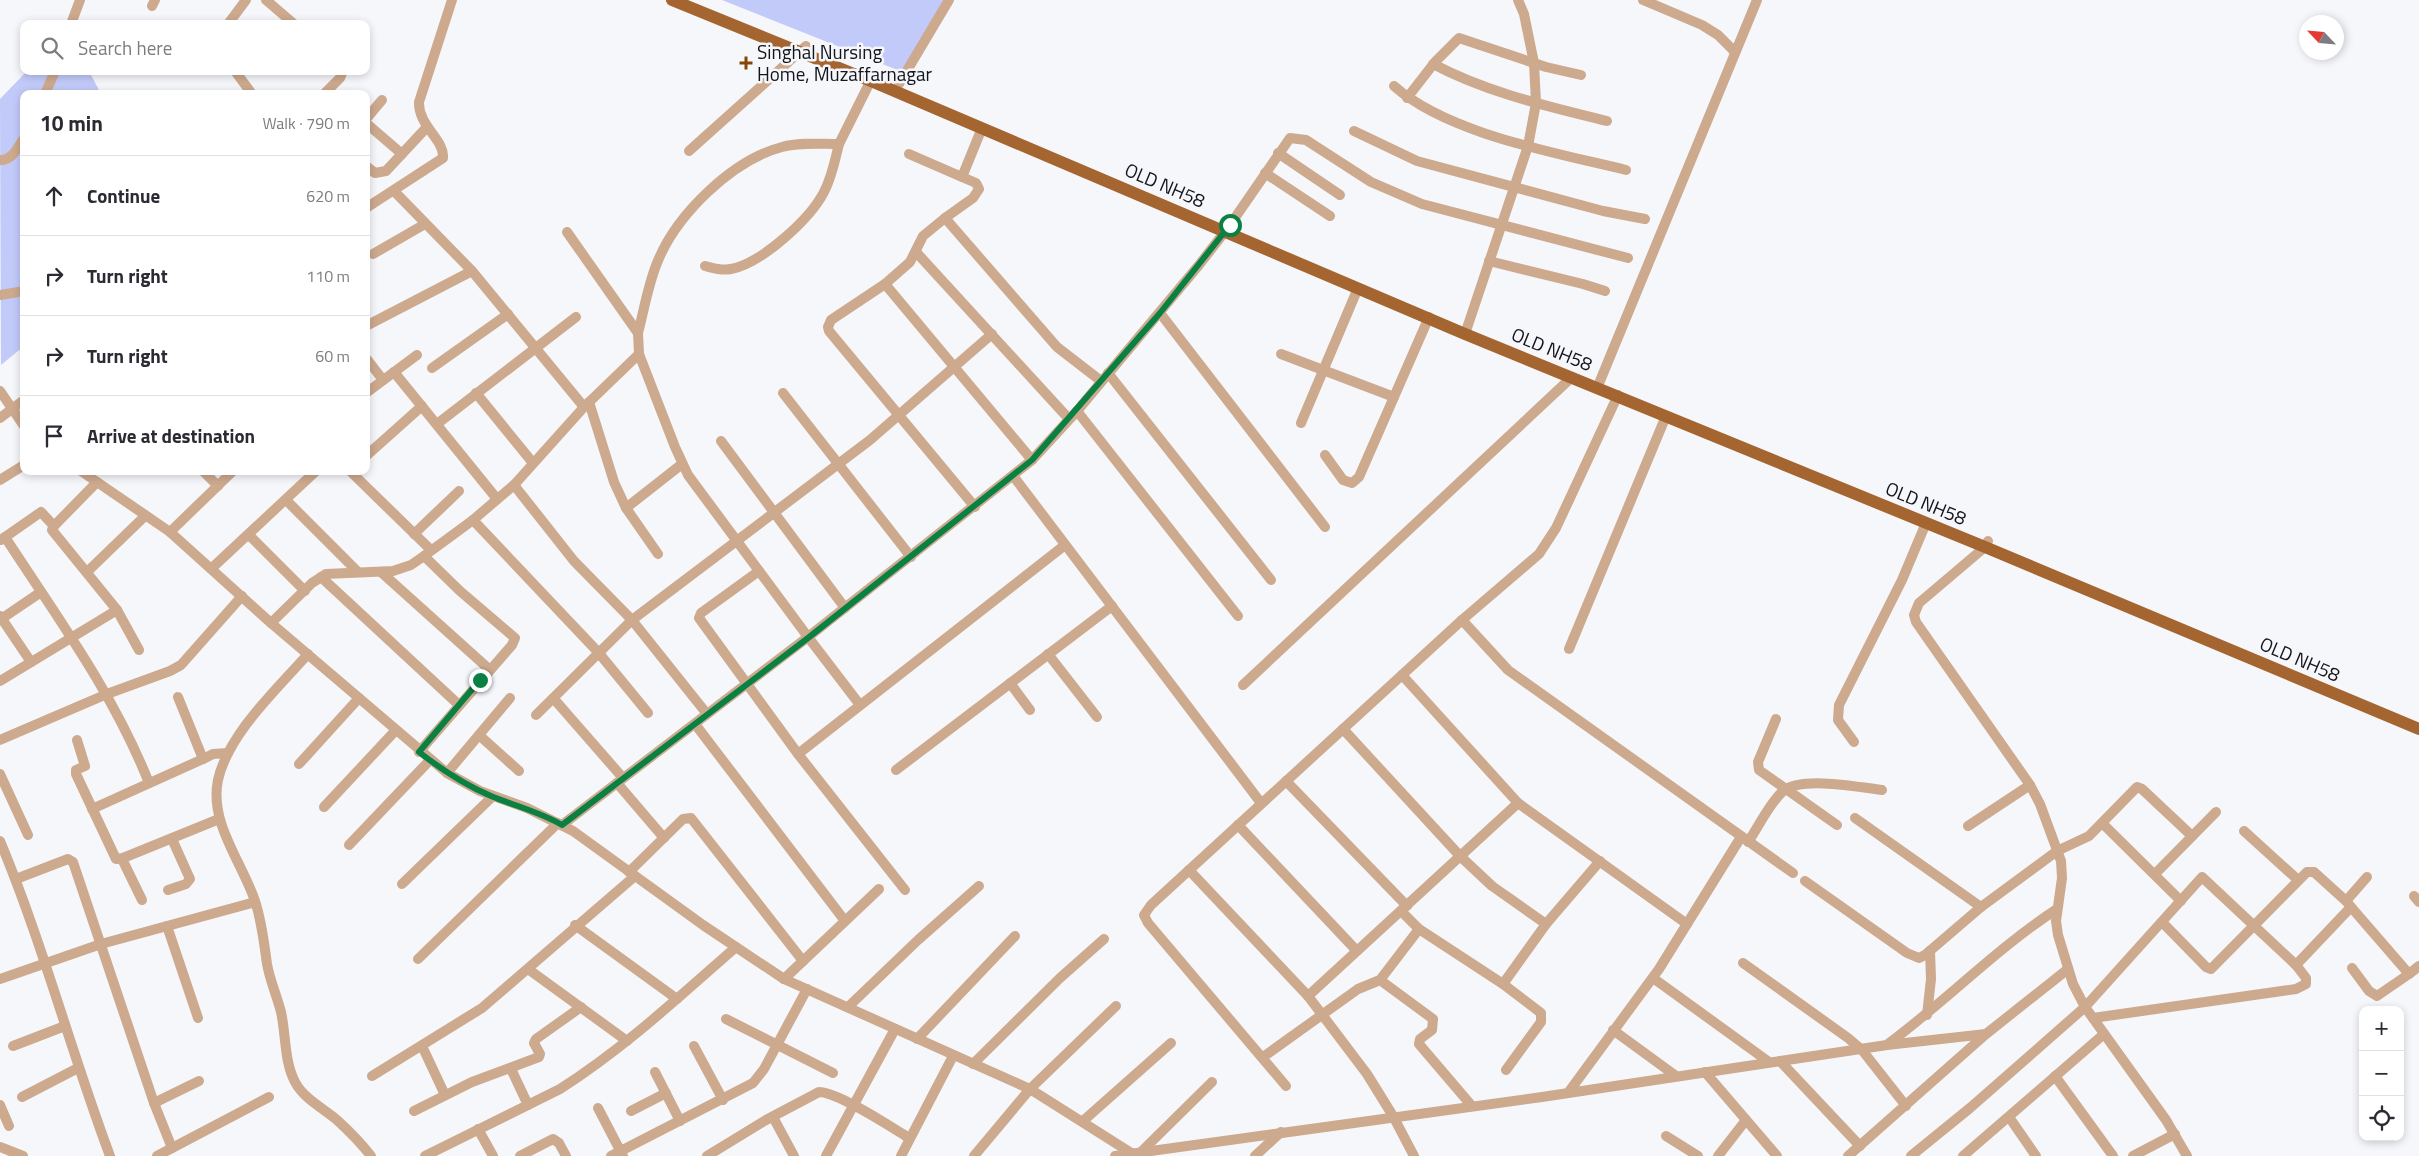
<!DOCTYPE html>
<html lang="en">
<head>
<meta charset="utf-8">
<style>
  body { margin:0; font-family:"Titillium Web",sans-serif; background:#f7f7f7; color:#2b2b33 }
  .controls { position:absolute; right:15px; bottom:15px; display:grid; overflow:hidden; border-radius:10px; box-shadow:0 2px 8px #0003 }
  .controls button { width:45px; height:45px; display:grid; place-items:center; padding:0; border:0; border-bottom:1px solid #e1e1e2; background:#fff; color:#2b2b33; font:25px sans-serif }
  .compass { position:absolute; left:2299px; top:15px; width:45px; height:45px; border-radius:50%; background:#fff; box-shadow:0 2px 8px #0003; rotate:296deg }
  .stop { position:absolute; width:15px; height:15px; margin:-11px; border:4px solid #0b8043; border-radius:50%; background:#fff }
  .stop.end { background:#0b8043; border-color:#fff; box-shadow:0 1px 5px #0008 }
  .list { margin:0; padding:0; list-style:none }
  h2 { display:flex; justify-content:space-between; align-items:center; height:65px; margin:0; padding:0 20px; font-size:21px }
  h2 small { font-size:16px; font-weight:400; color:#7c7c81 }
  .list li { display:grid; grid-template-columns:32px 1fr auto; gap:15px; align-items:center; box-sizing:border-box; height:80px; padding:0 20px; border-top:1px solid #e1e1e2 }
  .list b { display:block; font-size:19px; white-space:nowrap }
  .list em { font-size:16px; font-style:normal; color:#7c7c81 }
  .icon { flex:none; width:28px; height:28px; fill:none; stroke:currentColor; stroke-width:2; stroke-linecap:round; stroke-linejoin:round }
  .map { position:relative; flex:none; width:2419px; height:1156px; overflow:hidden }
  .search { position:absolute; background:#fff; box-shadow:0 2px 8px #0003; left:20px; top:20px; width:350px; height:55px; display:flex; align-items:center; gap:12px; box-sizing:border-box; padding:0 18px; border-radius:10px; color:#7c7c81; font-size:19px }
  .panel { position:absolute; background:#fff; box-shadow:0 2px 8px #0003; left:20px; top:90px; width:350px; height:385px; border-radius:10px }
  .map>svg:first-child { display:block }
</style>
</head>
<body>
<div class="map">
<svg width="2419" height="1156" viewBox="0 0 2419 1156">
  <rect width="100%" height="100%" fill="#f6f7fb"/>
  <g fill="#c2caf9">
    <path d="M722 0H946L905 73Z"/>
    <path d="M27 71H89L101 94H24V346L1 365 0 99Z"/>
  </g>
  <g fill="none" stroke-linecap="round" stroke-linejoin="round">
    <g stroke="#cda98e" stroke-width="10">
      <path d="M266 0 294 24"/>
      <path d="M1643 0 1702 25 1718 35 1735 52"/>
      <path d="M152 6 155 0"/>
      <path d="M71 24 80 0"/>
      <path d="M228 24 246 0"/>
      <path d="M1433 64C1488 93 1547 106 1607 121"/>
      <path d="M235 71 252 94"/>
      <path d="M899 84 949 0"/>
      <path d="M1394 86C1448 134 1557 153 1626 170"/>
      <path d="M45 94 55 71"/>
      <path d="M324 94 340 78 343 71"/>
      <path d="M1407 98 1435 62 1459 38 1546 67 1581 75"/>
      <path d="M366 119 382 100"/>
      <path d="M366 123 402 154"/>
      <path d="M982 128 962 177 976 183 979 189 973 198 945 218 1057 347 1101 381"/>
      <path d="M1354 131 1417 161 1603 211 1645 219"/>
      <path d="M689 151 806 46"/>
      <path d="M1278 153 1340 195"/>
      <path d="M909 154 962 177"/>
      <path d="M0 160C12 161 18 147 24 138"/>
      <path d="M366 166 375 173 386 171 427 127"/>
      <path d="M1265 173 1330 216"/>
      <path d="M394 191 472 271 584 407"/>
      <path d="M366 208 443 158C445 140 418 126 419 102L452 0"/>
      <path d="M945 218 923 236 910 262 885 284 1032 460"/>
      <path d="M567 232 638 333"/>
      <path d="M916 252 1069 419"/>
      <path d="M373 254 425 224"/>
      <path d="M1489 261 1583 284 1605 291"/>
      <path d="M705 266C713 268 722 271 731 269 762 263 810 219 824 192 832 177 835 160 839 144"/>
      <path d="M885 284 831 320 828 327 829 331 975 507"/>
      <path d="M0 295 24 291"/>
      <path d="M1160 313 1325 527"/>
      <path d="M366 326 472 271"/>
      <path d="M1465 334 1528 146 1536 103 1534 63 1524 14 1518 0"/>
      <path d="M1281 354 1394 397"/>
      <path d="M366 358 383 380"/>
      <path d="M432 368 508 314"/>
      <path d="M394 372 497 499"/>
      <path d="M1108 373 1271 580"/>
      <path d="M1600 381 1757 0"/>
      <path d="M0 391 24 426"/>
      <path d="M366 393 417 355"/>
      <path d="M476 393 533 463"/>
      <path d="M783 393 911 557"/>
      <path d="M589 402 614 482 626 508 682 464"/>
      <path d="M1077 411 1238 616"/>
      <path d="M0 418 24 400"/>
      <path d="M1301 423 1358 288"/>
      <path d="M437 424 576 317"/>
      <path d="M721 441 845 608"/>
      <path d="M1325 455 1343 480 1352 483 1359 477 1429 317"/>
      <path d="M366 456 422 406"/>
      <path d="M81 471 170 532 271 623 447 773 480 791 527 808 573 831 703 925 784 979 1030 1089 1136 1156"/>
      <path d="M203 471 218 486"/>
      <path d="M350 471 431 550"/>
      <path d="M1014 477 1261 803"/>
      <path d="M0 480 24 465"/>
      <path d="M97 482 54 526 52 530 117 610 139 650"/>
      <path d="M514 485 574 561 632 620 707 714"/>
      <path d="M286 500 357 571"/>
      <path d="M626 508 658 554"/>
      <path d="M473 520 598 652 648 713"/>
      <path d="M170 532 233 471"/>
      <path d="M414 534 459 491"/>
      <path d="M249 535 305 591"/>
      <path d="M5 537C57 617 114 694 149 783"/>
      <path d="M1 540 41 512 54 526"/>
      <path d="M1988 541 1985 547 1919 603 1914 615 1916 622 2030 785 2040 804 2061 861 2062 878 2056 921 2058 935 2073 984 2085 1007 2166 1120 2187 1156"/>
      <path d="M212 568 316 471"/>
      <path d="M759 571 701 613 699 618 798 754 905 890"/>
      <path d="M87 572 145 516"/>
      <path d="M381 572 490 670"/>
      <path d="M321 577 459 705"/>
      <path d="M0 616 31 662"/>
      <path d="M1 619 41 592"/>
      <path d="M1462 620 1508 670 1793 873"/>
      <path d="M271 623 312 583 326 574 393 571 411 565 424 556 473 520 514 485 584 407 639 354"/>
      <path d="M1569 649 1666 416"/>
      <path d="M308 654C278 688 228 734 218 780 209 823 242 862 255 901 262 922 264 943 267 964 270 981 277 996 281 1012 286 1034 284 1061 295 1082 304 1099 323 1108 337 1120 349 1131 361 1143 371 1156"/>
      <path d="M1048 654 1097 717"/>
      <path d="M1402 675 1518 803 1687 924"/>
      <path d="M0 681 117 610"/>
      <path d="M1010 683 1030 710"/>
      <path d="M1243 685 1572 377"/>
      <path d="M178 697 203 759"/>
      <path d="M554 699 623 778"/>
      <path d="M860 705 808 637 688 475 675 447 639 354 638 333C644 310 648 285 657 263 676 215 732 160 782 147 800 142 820 144 839 144L874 74"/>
      <path d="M536 715 632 620 870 440 992 334"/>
      <path d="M1776 719 1758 762 1759 770 1837 825"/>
      <path d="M695 724 845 921"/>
      <path d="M1343 729 1460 856 1492 886 1546 924"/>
      <path d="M479 735 519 771"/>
      <path d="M0 740 107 694 170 671 181 665 242 596"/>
      <path d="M77 740 85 766 76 770V774L116 859 123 858 219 819"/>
      <path d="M1854 742 1838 720 1839 705 1902 580 1926 523"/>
      <path d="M419 752 512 645 515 638 460 591 424 556"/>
      <path d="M798 754 1065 545"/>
      <path d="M299 764 359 698"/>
      <path d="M896 770 1112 606"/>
      <path d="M447 773 510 698"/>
      <path d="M0 774 28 835"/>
      <path d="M1286 781 1407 906"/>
      <path d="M617 783 664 838"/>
      <path d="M324 807 396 730"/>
      <path d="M92 809 203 759 213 754 228 753"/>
      <path d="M1855 818 1981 907"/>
      <path d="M2102 823 2181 901"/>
      <path d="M562 825 808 637 1032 460 1077 411 1199 265 1230 225 1290 138 1306 140 1371 182 1422 204 1628 258"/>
      <path d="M1238 825 1356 950"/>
      <path d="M1968 826 2030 785"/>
      <path d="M2244 831 2298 880"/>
      <path d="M0 841C43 944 71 1052 110 1156"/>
      <path d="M1748 842C1759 826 1769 804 1783 791 1801 776 1859 787 1882 790"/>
      <path d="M349 845 430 760"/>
      <path d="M122 859 142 900"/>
      <path d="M1189 870 1308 996 1367 1074 1393 1116 1414 1156"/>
      <path d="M629 872 683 819 691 818 803 961"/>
      <path d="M2155 874 2216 812"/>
      <path d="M16 879 68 859 73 862 154 1103 172 1148"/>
      <path d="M1805 881 1907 953 1919 958 1925 955 1981 907 2057 851 2089 836 2137 787 2142 789 2192 836"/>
      <path d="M402 884 492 797"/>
      <path d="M168 890 186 884 190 879 172 839"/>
      <path d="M2414 896 2419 902"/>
      <path d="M2351 907 2409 974 2419 966"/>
      <path d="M1402 912 1419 929 1503 984 1541 1013V1022L1506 1070"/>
      <path d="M2162 922 2206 967 2211 969 2307 872H2314L2346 901 2367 877"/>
      <path d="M575 925 677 999"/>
      <path d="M167 926 198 1018"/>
      <path d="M418 959 558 823"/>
      <path d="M1743 963 1848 1038 1862 1050 1906 1106"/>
      <path d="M2296 965 2351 907 2347 902"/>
      <path d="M2352 968 2369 991 2377 996 2409 974"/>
      <path d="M528 969 627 1041"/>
      <path d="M1653 978 1769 1062"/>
      <path d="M0 979 101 944 255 902"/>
      <path d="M784 979 879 889"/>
      <path d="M1380 980 1433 1019 1432 1030 1420 1039 1419 1044 1471 1105"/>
      <path d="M1503 984 1546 924 1600 861"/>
      <path d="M1308 996 1518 803"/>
      <path d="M848 1007 918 940 979 886"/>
      <path d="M1927 1015 1931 979 1930 951"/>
      <path d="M726 1019 833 1073"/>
      <path d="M1613 1030 1676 1076"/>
      <path d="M917 1039 1015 936"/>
      <path d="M1888 1044C1946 1001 1997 948 2057 909"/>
      <path d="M13 1046 65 1026"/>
      <path d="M422 1046 445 1095"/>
      <path d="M694 1046 723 1100"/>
      <path d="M1263 1057 1358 989 1380 980 1419 929"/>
      <path d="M1780 1061 1860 1146"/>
      <path d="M973 1064 1060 978 1104 939"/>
      <path d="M511 1069 528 1105"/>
      <path d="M655 1072 680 1121"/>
      <path d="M1705 1072 1777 1156"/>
      <path d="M372 1076 482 1008 635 876"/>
      <path d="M2055 1076 2113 1156"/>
      <path d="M1286 1086 1148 923 1144 915 1151 905 1462 620 1539 554 1556 528 1618 395"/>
      <path d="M1568 1093 1659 969 1741 837"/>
      <path d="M22 1097 78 1068"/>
      <path d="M154 1103 199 1081"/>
      <path d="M0 1105 9 1126"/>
      <path d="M598 1108 623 1156"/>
      <path d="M414 1111 472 1082 539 1057 540 1054 534 1043 536 1039 581 1007"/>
      <path d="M631 1111 666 1093"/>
      <path d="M773 1117 794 1156"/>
      <path d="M2009 1117 2036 1156"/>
      <path d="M1083 1121 1171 1043"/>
      <path d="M478 1129 493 1156"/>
      <path d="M1666 1136 1698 1156"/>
      <path d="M0 1147 23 1156"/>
      <path d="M1141 1152 1212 1082"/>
      <path d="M157 1156 269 1097"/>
      <path d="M425 1156 560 1089C623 1049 679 997 736 947"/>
      <path d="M520 1156 553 1139 559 1143 566 1156"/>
      <path d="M611 1156 753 1083 764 1069 807 989"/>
      <path d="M707 1156 766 1120 819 1092C838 1092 891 1127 909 1138"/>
      <path d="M826 1156 895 1029"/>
      <path d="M901 1156 953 1056"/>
      <path d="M974 1156 1030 1089 1116 1006"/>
      <path d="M1115 1156 1542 1097 1887 1045 1986 1034"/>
      <path d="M1255 1156 1281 1132"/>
      <path d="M1718 1156 1746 1120"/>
      <path d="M1848 1156 1986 1034 2068 969"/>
      <path d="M1911 1156 1970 1108 2085 1007 2202 877 2296 965 2306 978V984L2296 989 2093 1018"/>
      <path d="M1963 1156 2104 1034"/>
      <path d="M2133 1156 2175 1134"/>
    </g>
    <path stroke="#a56530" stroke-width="12" d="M672 0 871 81 1465 334 1985 547 2419 729"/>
  </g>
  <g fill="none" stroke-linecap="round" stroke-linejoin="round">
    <path stroke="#0b8043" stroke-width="6" d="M480 680 419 752C442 770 465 785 491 796 515 806 540 812 562 825L808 638 1032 460 1160 313 1230 225"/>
  </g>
  <path fill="#844605" stroke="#f6f7fb" stroke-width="2" d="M743.5 55.5h5v5h5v5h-5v5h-5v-5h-5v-5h5z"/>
  <g text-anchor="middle" stroke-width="5" stroke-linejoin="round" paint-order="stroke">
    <g font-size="19" fill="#14151c" stroke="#f6f7fb" text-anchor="start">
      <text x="757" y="59">Singhal Nursing<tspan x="757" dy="22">Home, Muzaffarnagar</tspan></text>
    </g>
    <g font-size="19" fill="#14151c" stroke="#f6f7fb">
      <text transform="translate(1165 185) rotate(23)" y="7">OLD NH58</text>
      <text transform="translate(1552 349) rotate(22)" y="7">OLD NH58</text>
      <text transform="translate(1926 503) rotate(22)" y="7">OLD NH58</text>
      <text transform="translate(2300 659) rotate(23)" y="7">OLD NH58</text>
    </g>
  </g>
</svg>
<div class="controls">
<button>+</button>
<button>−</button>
<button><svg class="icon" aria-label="locate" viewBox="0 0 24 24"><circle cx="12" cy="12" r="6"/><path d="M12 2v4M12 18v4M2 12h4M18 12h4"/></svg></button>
</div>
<svg class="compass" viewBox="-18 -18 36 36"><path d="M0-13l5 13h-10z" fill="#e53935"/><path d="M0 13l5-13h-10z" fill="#7c7c81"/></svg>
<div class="stop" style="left:1230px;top:225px"></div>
<div class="stop end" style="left:480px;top:680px"></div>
<div class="search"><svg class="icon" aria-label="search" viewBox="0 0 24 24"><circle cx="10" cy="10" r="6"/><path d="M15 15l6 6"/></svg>Search here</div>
<section class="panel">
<h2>10 min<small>Walk · 790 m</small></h2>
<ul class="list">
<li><svg class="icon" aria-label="ahead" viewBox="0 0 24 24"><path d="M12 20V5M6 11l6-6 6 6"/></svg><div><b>Continue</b></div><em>620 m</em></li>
<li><svg class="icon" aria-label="right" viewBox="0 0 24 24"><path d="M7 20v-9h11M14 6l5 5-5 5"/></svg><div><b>Turn right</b></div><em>110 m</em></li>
<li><svg class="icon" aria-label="right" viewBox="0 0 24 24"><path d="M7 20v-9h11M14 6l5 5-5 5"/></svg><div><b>Turn right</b></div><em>60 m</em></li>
<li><svg class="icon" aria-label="arrive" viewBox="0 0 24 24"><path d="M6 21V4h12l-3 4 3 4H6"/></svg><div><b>Arrive at destination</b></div></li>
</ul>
</section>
</div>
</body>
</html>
